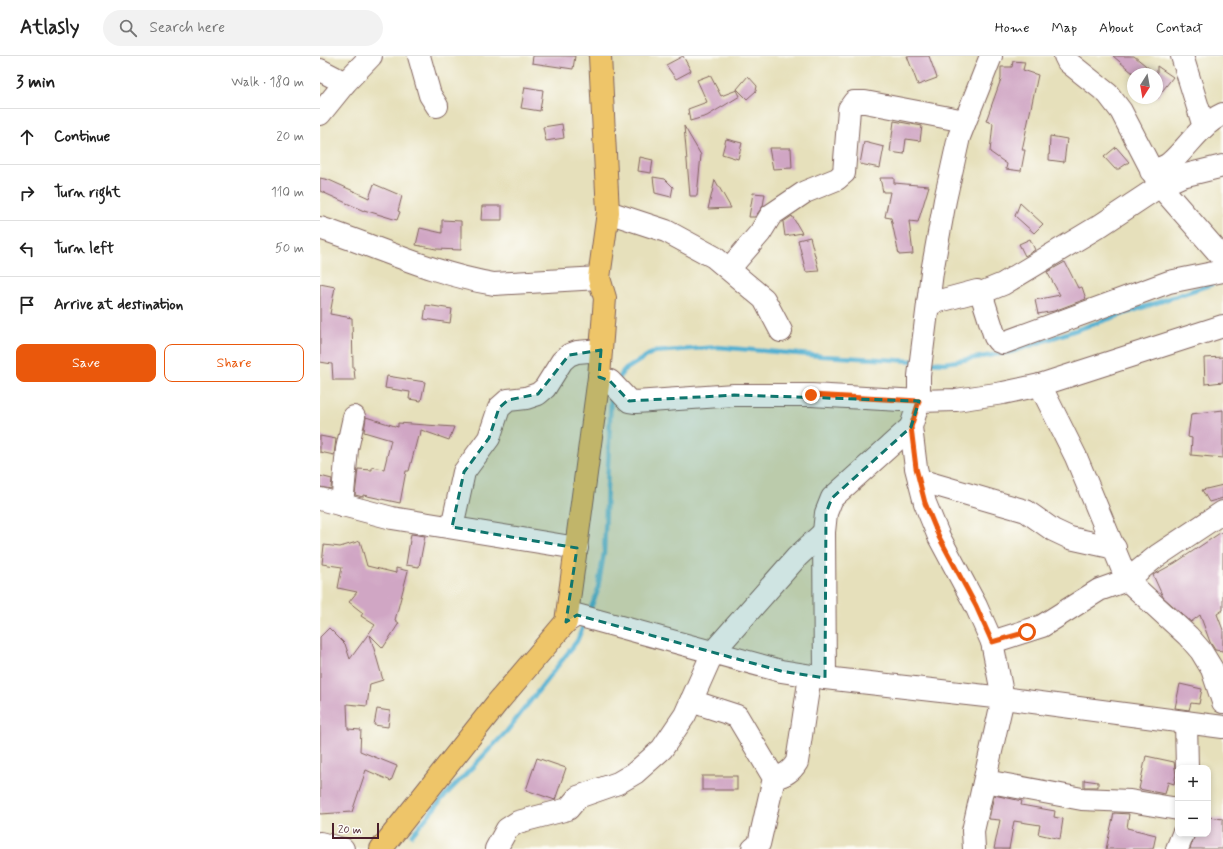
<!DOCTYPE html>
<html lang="en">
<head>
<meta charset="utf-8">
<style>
  body { margin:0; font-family:Mynerve,sans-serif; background:#f2f2f2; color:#222 }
  .controls { position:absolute; right:12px; bottom:12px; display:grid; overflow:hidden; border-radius:8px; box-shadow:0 2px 6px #0003 }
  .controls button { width:36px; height:36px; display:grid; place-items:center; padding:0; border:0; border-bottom:1px solid #e0e0e0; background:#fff; color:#222; font:20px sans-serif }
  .compass { position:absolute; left:807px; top:12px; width:36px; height:36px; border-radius:50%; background:#fff; box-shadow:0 2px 6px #0003; rotate:191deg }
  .scale { position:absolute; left:12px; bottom:10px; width:47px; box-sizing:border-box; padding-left:4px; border:2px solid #4a1f2b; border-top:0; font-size:11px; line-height:14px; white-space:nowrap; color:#4a1f2b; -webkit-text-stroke:3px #fdfcf7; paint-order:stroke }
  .stop { position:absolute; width:12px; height:12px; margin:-9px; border:3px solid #ea580c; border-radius:50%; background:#fff }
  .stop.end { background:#ea580c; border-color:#fff; box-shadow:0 1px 4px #0008 }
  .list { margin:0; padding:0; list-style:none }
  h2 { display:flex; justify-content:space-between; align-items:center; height:52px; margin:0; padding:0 16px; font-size:17px }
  h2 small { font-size:13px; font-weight:400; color:#767676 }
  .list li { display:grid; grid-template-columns:26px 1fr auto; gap:12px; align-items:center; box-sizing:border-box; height:56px; padding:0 16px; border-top:1px solid #e0e0e0 }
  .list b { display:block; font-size:15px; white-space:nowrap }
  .list em { font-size:13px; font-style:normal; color:#767676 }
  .actions { display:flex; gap:8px; padding:12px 16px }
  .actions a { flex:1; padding:9px 0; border:1px solid #ea580c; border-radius:8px; text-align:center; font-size:14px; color:#ea580c }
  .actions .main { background:#ea580c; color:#fff }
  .icon { flex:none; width:22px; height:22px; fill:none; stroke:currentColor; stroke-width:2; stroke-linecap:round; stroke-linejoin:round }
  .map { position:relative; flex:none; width:903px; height:793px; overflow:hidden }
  header { display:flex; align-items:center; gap:24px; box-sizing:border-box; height:56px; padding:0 20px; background:#fff; border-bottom:1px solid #e0e0e0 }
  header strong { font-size:19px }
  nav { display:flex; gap:22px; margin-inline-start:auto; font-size:14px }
  .search { width:280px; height:36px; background:#f2f2f2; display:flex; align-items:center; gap:10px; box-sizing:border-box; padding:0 14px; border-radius:22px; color:#767676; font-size:15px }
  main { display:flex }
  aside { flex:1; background:#fff }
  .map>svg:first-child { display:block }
</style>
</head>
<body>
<header>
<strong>Atlasly</strong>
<div class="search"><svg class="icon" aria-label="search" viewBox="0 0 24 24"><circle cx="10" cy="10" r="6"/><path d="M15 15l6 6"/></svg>Search here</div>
<nav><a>Home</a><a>Map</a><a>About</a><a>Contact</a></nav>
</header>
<main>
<aside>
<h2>3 min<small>Walk · 180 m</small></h2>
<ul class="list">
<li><svg class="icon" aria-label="ahead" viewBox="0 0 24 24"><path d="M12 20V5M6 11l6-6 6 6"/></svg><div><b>Continue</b></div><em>20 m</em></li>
<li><svg class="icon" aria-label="right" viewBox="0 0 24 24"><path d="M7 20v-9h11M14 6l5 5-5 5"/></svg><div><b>Turn right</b></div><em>110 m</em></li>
<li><svg class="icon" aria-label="left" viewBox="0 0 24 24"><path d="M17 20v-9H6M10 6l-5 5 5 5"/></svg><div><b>Turn left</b></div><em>50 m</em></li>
<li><svg class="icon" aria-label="arrive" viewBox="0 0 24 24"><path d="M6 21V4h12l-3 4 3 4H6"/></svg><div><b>Arrive at destination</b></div></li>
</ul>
<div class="actions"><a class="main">Save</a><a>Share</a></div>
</aside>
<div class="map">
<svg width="903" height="793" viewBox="0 0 903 793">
  <rect width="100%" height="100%" fill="#fdfcf7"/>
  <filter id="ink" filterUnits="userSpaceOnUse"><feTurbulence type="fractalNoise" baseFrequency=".025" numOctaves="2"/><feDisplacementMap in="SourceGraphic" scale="8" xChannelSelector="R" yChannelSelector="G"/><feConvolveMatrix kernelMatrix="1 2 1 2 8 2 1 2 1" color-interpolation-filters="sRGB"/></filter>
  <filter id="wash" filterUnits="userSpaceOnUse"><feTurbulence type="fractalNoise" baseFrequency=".012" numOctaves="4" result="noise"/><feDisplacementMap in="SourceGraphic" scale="16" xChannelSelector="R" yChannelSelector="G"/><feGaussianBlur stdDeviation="0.9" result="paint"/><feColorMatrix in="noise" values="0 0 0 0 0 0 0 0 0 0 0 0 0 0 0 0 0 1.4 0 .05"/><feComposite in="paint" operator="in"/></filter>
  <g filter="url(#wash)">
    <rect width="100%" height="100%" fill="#e6e0bb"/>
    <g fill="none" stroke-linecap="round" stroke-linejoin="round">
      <g stroke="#52b0d1" stroke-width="4.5">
        <path d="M607 306 625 307 691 296 892 228"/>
        <path d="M298 325 303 315 333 296 398 291 502 300 594 305"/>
        <path d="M269 556 277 537 284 497 291 342 293 338"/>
        <path d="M92 779 122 743 187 675 257 585 264 568"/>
      </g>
    </g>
    <g id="blocks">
      <g fill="#d0a6c4">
        <path d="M213 0H255L253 13 212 7Z"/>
        <path d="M363 0 371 15 356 23 346 9Z"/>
        <path d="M587 0H609L617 22 598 29Z"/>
        <path d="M793 0H814L836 18H814Z"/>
        <path d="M693 5 705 6 703 14 718 19 702 94H705L701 115 686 113 687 108 670 96 673 67 666 65 681 23V11H692Z"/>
        <path d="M837 10 853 21 837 42Z"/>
        <path d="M390 19 401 40 417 34 420 40 387 60 370 65 368 53 387 46 377 24Z"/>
        <path d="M428 20 437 30 436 35 427 43 417 33Z"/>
        <path d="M205 31 223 34 220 55 201 52Z"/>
        <path d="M574 65 602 70 600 85 586 83 584 98 570 96Z"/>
        <path d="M242 68 244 82 226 85 223 71Z"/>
        <path d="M364 70 381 99 377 140H370Z"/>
        <path d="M730 80 747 83 744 106 729 104Z"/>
        <path d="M406 83 422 87 418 103 402 98Z"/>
        <path d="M544 86 564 91 560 112 540 108Z"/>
        <path d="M796 91 809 106 799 113H795L784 101Z"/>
        <path d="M449 92H471L472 112 453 113Z"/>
        <path d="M320 101 333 104 331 117 318 115Z"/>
        <path d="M333 121 345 123 353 131 351 141 335 137Z"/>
        <path d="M0 122 9 124 49 142 54 128 82 140 78 155 80 156 77 164 44 154V155L0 135Z"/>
        <path d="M560 122H574V127L609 130 598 166 589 165 593 198 579 199 571 162 565 161 570 136H563Z"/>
        <path d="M395 124 411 152 388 153Z"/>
        <path d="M433 137 445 138 443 150 435 161H429Z"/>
        <path d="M700 147 723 168 714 177 695 160Z"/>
        <path d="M162 150H182V164H161Z"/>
        <path d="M472 160 482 177 465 180 463 166Z"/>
        <path d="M122 164 141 165V194L116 193 96 189 100 172 122 177Z"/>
        <path d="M490 181 499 215 486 216 478 184Z"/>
        <path d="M710 183 715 194 705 200 699 188Z"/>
        <path d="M745 206 758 232 762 231 766 243 734 255 718 258 715 244 740 239 727 216Z"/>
        <path d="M0 228 15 231 10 258 32 262 33 312H34L35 324H13L12 308 0 306Z"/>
        <path d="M106 249 132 253 130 267 104 263Z"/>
        <path d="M903 301V326L885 328 884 302Z"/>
        <path d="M67 320 105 326 101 345 89 343 90 336 65 332Z"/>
        <path d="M903 354V402L871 399 872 382 868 381 871 358Z"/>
        <path d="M46 361 78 371V367L134 371 129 384 101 374 100 381 98 380 89 415H86L80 447 43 439V441L35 439 38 413 52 414V411L64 413 71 384 44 376Z"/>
        <path d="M0 380 16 383 14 399 0 396Z"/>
        <path d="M0 420 12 423 11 433 0 431Z"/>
        <path d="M903 429V442L889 446 882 434Z"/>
        <path d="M903 475V554L897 558 903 574V595L895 594 890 586 880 559 871 566 843 541 833 519 855 507Z"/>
        <path d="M91 478 105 480 99 511 86 509Z"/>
        <path d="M40 485 47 510 76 517V512L88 515 75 564 79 567 63 592 50 579 63 624 50 628 47 650 27 648 28 673 41 674 40 695 77 710 71 725 46 714 32 756 0 758V581L9 572 25 588 30 603 55 569 41 560 43 557 29 546 37 536 18 532 22 511 2 508 4 489 20 491Z"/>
        <path d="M860 628 882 633 879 648 871 647 869 654 855 652Z"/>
        <path d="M57 653 70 655 68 671 54 669Z"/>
        <path d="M826 700 854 706 856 718 854 728 848 726 845 738 819 733Z"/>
        <path d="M217 702 246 712 235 744 206 734Z"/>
        <rect x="382" y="720" width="35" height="14"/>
        <path d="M764 724 778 726V731H764Z"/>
        <path d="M674 739 702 745 701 749 735 755 734 761 743 763 740 783 718 778 720 769 694 765 689 793H674L680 764 669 763Z"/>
        <path d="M794 757 809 758 807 772 836 779 833 793H786Z"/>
        <path d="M888 761 903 763V793H870L875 778H888Z"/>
      </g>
    </g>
  </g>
  <g filter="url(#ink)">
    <use href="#blocks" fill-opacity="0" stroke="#81635d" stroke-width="1"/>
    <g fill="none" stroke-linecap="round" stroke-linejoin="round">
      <defs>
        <g id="minor">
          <path d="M99 0 110 39 117 50"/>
          <path d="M745 0 748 6 788 38 801 55 840 130 903 202"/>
          <path d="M862 0 884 71"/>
          <path d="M0 14 25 27"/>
          <path d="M0 58 25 27 51 0"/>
          <path d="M831 115C837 113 846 111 851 106 868 91 881 68 903 58"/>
          <path d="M288 156 346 175 394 201 444 243 461 275"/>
          <path d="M0 172C58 191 113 218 174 228L279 222"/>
          <path d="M409 213 440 177 451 159 485 136 517 123 524 117 529 53 534 46H545L645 65"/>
          <path d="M661 237 683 228 781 169 840 130 862 120 903 110"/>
          <path d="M608 248 657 235 661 237 675 281 678 285 683 287 849 226 903 215"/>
          <path d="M279 321 290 325 309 345 316 346 414 339H491L599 345 636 344 683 337 720 329 903 270"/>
          <path d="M720 329 756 401 807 524 868 580 881 595 892 613 903 646"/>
          <path d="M599 424 706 455 733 474 750 482 795 492"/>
          <path d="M0 443 72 462 257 492"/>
          <path d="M22 449 27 393 34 361"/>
          <path d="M132 471 144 416 169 382 179 352 188 344 206 342 218 338 225 332 242 305 249 299 257 296 281 294"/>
          <path d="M246 566 257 559 461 615 505 622 683 642 903 671"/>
          <path d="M672 586 722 570 779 534 807 524 837 500 903 456"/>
          <path d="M505 622 504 476 506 457 512 442 591 371"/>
          <path d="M371 645 417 660 454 722 439 788 433 793"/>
          <path d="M866 666 867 712"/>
          <path d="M454 722C465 719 471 716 477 706L490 620"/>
          <path d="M665 725 762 743 810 745 858 753"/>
          <path d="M0 787 23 793"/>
          <path d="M176 793 187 773 198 766 248 753 258 741 298 727 315 717 342 693 365 659 393 596 477 501 504 476"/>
          <path d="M654 793 653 775 683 642 672 586 656 550 619 481 605 447 596 412 591 371 599 345V320L612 216 625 144 639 81 671 0"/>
          <path d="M857 793 863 778"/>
        </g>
        <path id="major" d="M61 793 177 647 246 566 279 321 285 242 279 222 288 156 280 0"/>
      </defs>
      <use href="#minor" stroke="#81635d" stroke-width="24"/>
      <use href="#major" stroke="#81635d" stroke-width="24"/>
      <use href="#minor" stroke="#fff" stroke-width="22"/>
      <use href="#major" stroke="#eec569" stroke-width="22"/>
    </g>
  </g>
  <g fill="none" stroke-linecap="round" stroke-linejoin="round" filter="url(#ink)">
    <path stroke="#ea580c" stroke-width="5" d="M491 339 599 345 591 371 596 412 605 447 619 481 656 550 672 586 707 576"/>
  </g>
  <path fill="#0f766e" fill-opacity="0.2" stroke="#0f766e" stroke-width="3" stroke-dasharray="8 5" stroke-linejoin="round" d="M281 294 279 321 290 325 309 345 414 339 599 345 591 371 512 442 506 457 505 622 461 615 257 559 246 566 257 492 132 471 144 416 169 382 179 352 188 344 218 338 249 299Z"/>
</svg>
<div class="controls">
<button>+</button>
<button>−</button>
</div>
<svg class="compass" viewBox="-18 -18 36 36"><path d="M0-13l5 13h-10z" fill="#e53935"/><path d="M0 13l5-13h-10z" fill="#767676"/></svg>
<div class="scale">20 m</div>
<div class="stop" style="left:707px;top:576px"></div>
<div class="stop end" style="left:491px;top:339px"></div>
</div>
</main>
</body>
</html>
